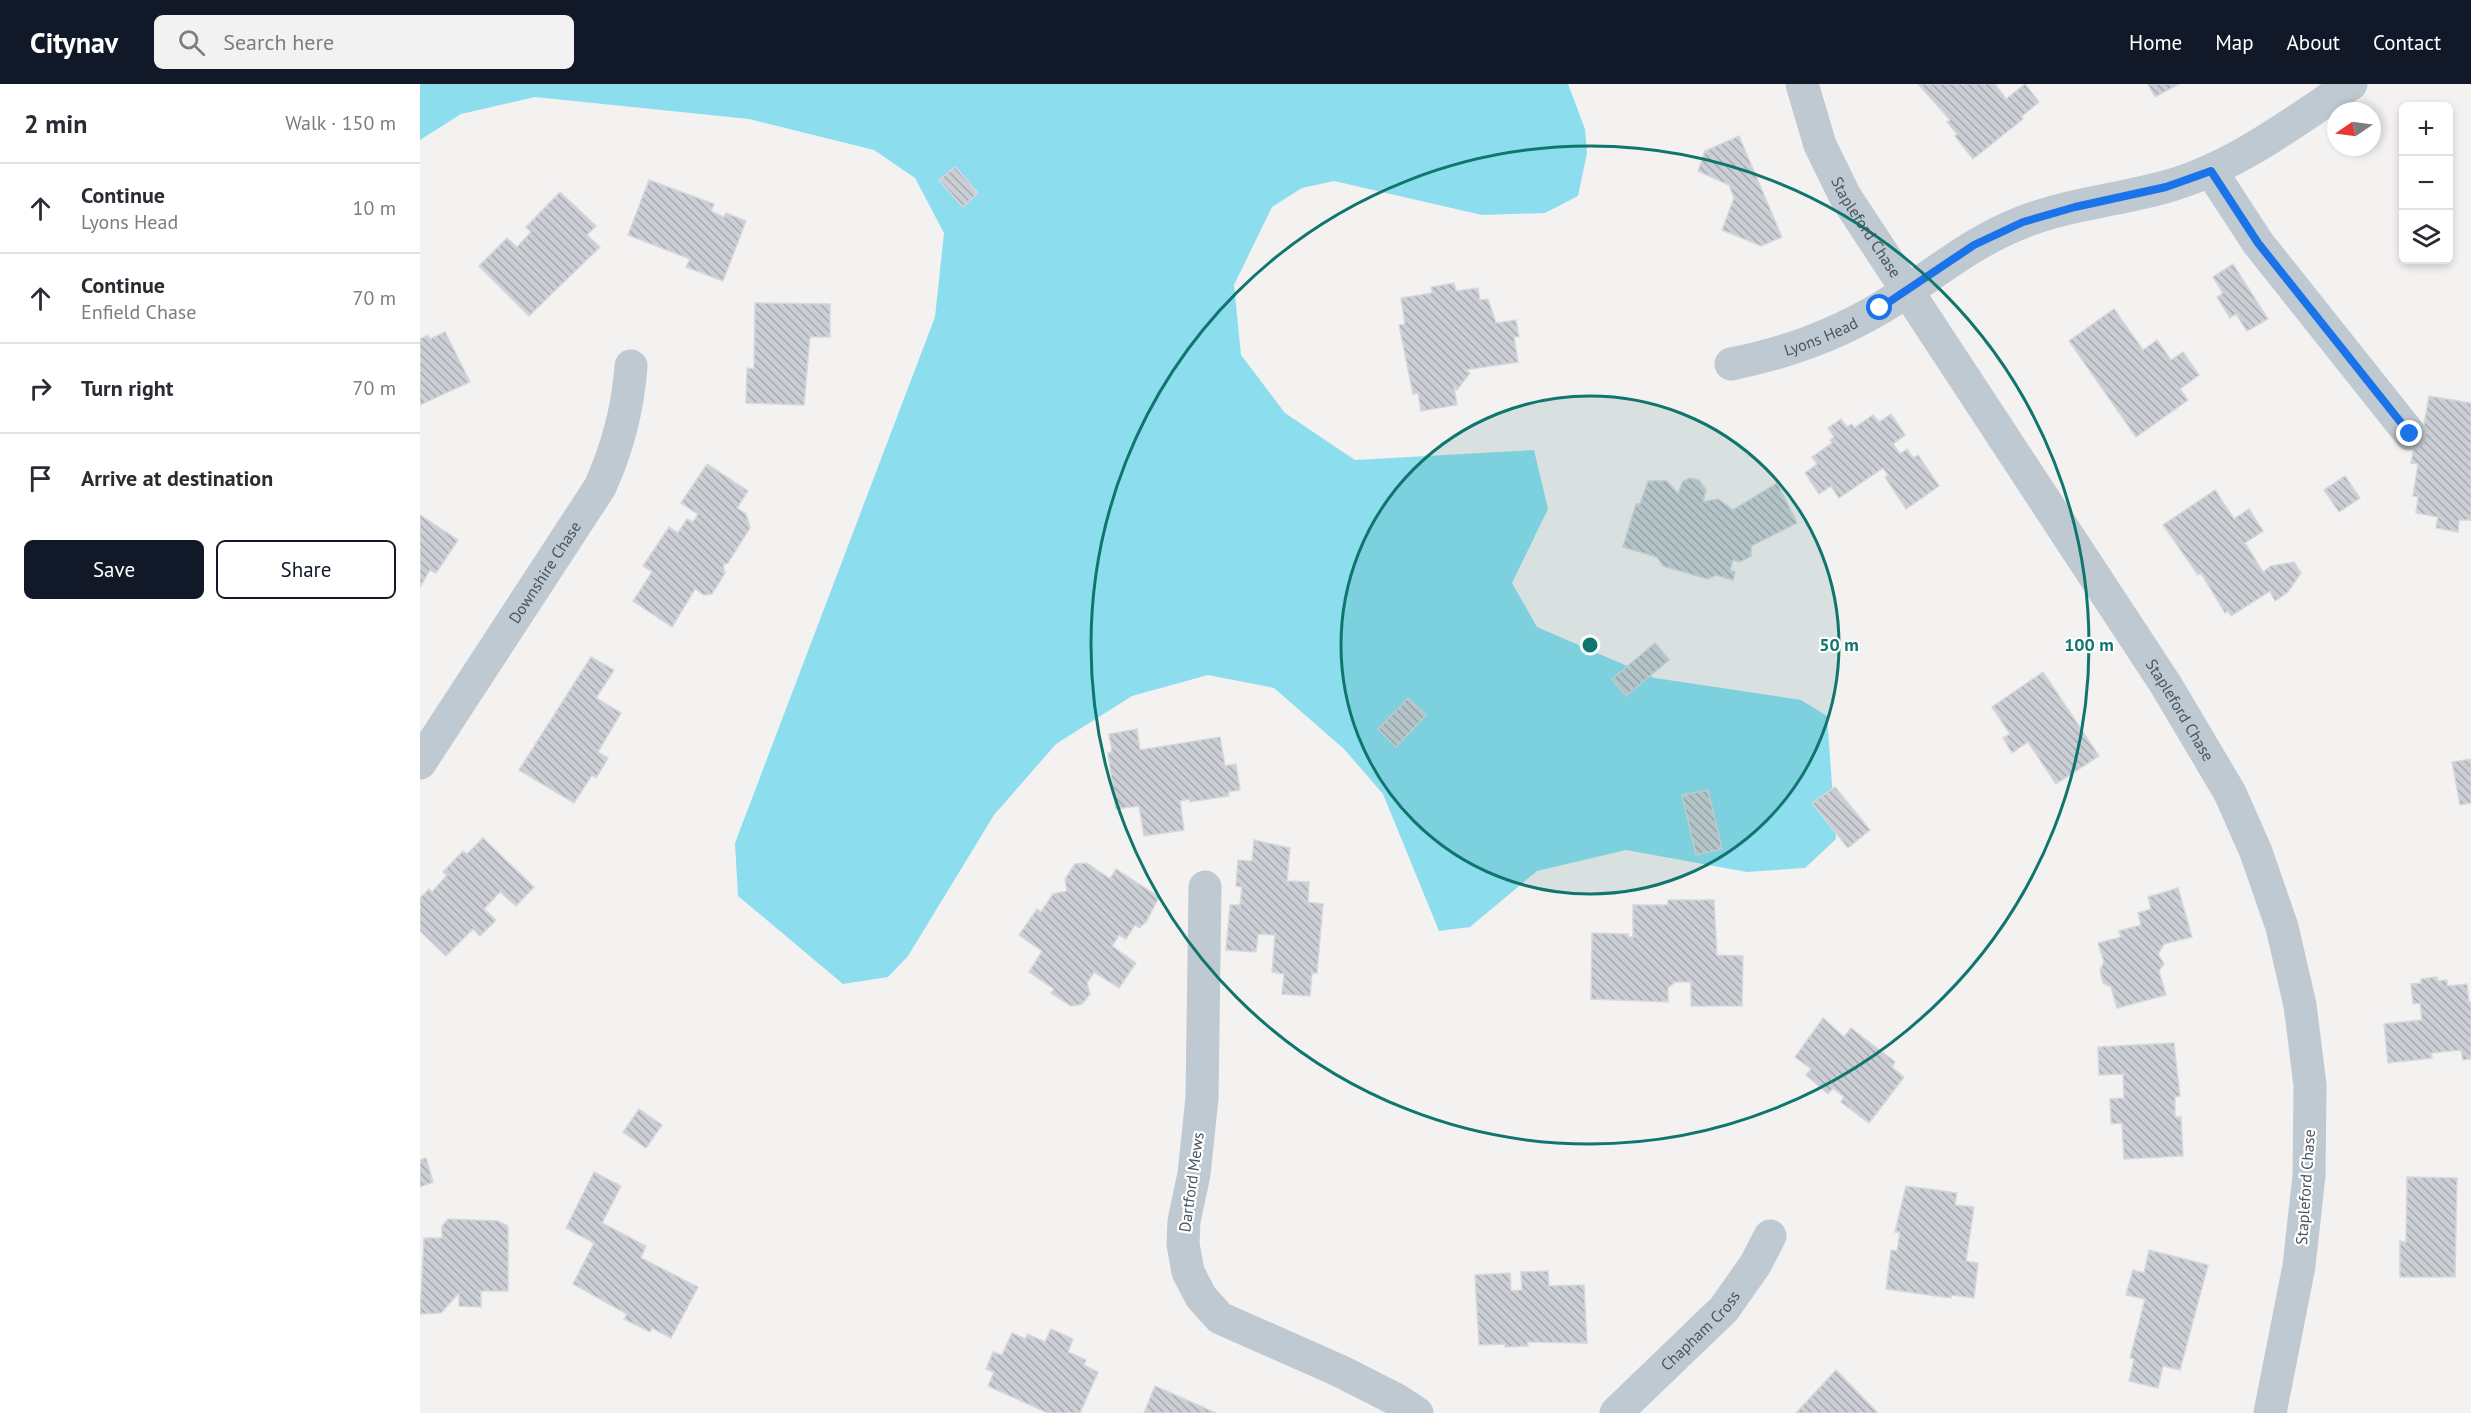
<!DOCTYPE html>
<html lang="en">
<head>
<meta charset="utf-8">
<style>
  body { margin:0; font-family:"PT Sans",sans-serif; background:#f2f2f3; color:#2b2b33 }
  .controls { position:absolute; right:18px; top:18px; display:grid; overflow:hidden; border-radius:9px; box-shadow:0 3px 9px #0003 }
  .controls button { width:54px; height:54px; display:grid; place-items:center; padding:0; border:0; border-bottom:2px solid #e1e1e2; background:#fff; color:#2b2b33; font:30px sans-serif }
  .compass { position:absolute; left:1907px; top:18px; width:54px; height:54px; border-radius:50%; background:#fff; box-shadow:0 3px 9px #0003; rotate:257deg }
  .stop { position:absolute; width:18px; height:18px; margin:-14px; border:4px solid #1a73e8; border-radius:50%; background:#fff }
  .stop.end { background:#1a73e8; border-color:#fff; box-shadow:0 2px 6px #0008 }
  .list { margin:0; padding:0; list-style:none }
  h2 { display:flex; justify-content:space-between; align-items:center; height:78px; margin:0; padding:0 24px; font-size:26px }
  h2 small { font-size:20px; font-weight:400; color:#7c7c81 }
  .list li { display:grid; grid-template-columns:39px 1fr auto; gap:18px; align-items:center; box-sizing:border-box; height:90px; padding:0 24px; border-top:2px solid #e1e1e2 }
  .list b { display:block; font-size:22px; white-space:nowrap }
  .list p { margin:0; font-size:20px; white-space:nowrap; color:#7c7c81 }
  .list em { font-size:20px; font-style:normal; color:#7c7c81 }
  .actions { display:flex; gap:12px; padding:18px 24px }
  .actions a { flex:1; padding:14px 0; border:2px solid #111827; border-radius:9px; text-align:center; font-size:21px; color:#111827 }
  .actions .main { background:#111827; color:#fff }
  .icon { flex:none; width:33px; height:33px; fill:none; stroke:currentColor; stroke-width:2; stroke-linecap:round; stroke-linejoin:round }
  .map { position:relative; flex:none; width:2051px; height:1329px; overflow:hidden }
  header { display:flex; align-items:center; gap:36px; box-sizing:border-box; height:84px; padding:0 30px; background:#111827; color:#fff }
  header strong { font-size:28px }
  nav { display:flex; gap:33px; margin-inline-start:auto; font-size:21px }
  .search { width:420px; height:54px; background:#f2f2f3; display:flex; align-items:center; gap:15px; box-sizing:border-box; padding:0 21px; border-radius:9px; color:#7c7c81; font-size:22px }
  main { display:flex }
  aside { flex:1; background:#fff }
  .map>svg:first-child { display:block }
</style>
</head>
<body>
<header>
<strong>Citynav</strong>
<div class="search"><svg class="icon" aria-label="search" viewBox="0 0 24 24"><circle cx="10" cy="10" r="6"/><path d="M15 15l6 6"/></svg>Search here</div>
<nav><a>Home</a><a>Map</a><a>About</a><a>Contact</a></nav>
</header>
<main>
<aside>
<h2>2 min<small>Walk · 150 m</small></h2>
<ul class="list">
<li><svg class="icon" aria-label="ahead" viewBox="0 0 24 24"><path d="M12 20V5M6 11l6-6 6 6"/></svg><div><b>Continue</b><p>Lyons Head</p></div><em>10 m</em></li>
<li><svg class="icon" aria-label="ahead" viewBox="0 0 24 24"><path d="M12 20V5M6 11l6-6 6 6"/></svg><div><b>Continue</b><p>Enfield Chase</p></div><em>70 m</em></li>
<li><svg class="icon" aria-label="right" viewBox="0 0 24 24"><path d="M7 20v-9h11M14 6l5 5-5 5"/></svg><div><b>Turn right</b></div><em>70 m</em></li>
<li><svg class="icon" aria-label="arrive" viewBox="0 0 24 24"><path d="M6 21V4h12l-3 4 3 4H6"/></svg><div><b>Arrive at destination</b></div></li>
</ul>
<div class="actions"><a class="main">Save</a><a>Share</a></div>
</aside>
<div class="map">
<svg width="2051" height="1329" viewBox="0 0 2051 1329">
  <defs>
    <pattern id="building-back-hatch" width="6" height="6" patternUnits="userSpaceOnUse" patternTransform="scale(1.5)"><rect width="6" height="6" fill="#cbced4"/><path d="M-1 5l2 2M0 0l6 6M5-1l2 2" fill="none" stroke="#a7aaaf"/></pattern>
  </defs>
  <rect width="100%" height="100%" fill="#f4f1f1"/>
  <path fill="#8cdeef" d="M0 0H1148L1165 45 1167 69 1158 112 1125 129 1062 131 914 97 882 104 852 123 814 201 821 271 865 329 935 376 1114 366 1128 425 1092 499 1117 543 1235 594 1381 616 1407 632 1416 755 1385 784 1327 788 1206 766 1117 787 1050 843 1019 847 963 710 924 665 854 604 788 591 712 612 636 660 574 731 488 872 468 893 423 900 318 812 315 759 515 233 524 149 495 94 454 66 329 35 115 13 41 30 0 56Z"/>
  <g fill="url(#building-back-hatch)" stroke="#d5d8dd" stroke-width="1.5">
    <path d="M1498 0H1575L1586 15 1605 0 1619 18 1601 33 1603 35 1553 75 1535 52 1537 50 1527 38 1530 36Z"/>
    <path d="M1728 0H1759L1735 13Z"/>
    <path d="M1319 52 1362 153 1341 162 1302 146 1314 114 1309 101 1278 87 1285 67Z"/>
    <path d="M535 83 558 109 543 123 519 96Z"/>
    <path d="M229 96 294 120 291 127 304 133 306 129 326 137 303 197 266 183 270 175 208 151Z"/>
    <path d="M140 108 176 142 167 151 180 163 109 232 59 182 87 154 97 163 111 148 106 143Z"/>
    <path d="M1813 180 1848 235 1827 247 1816 230 1810 234 1797 213 1803 209 1793 193Z"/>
    <path d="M1034 199 1036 207 1058 204 1060 216 1068 215 1076 239 1096 236 1099 253H1094L1098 278 1045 286 1050 289 1037 306 1034 302 1037 321 1001 327 998 309 993 310 979 241 985 240 981 214 1012 209 1011 203Z"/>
    <path d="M335 219 410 220V253H390L384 321 326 319 327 284 334 285Z"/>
    <path d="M1694 225 1723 266 1737 256 1751 276 1763 268 1779 291 1760 305 1768 316 1716 353 1649 257Z"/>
    <path d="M25 248 50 298 0 321V255L8 251 10 255Z"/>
    <path d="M2009 312 2051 319V436H2039L2038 448 2016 444 2018 433 1996 429 1998 413 1993 412 1998 380 1991 379 1995 358H2001Z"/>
    <path d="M1471 330 1485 351 1473 360 1480 370 1487 365 1493 374 1498 371 1519 402 1486 425 1465 393 1468 391 1463 384 1419 414 1411 402 1399 410 1385 389 1397 380 1392 373 1412 359 1410 356 1414 353 1408 344 1421 335 1427 343 1432 340 1434 344 1453 331 1459 338Z"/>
    <path d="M287 380 328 407 317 424 326 430 330 444 308 479 303 481 305 489 292 510 284 511 275 505 252 543 213 517 232 488 223 482 249 443 258 449 267 435 273 438 278 430 261 419Z"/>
    <path d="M1925 392 1940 414 1919 428 1904 406Z"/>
    <path d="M1270 394 1279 396 1286 406 1283 418 1298 415 1313 426 1357 399 1377 439 1331 462V472L1320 478 1313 476 1310 486 1315 488 1313 496 1296 491 1288 495 1243 482 1237 473 1203 463 1216 420H1220L1228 397H1247L1258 410 1263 397Z"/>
    <path d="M1795 406 1814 435 1829 425 1843 447 1825 459 1843 488 1851 482 1874 478 1881 489 1868 508 1855 517 1850 507 1811 532 1808 527 1805 529 1781 489 1778 491 1743 441Z"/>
    <path d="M0 431 38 456 16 489 10 486 0 503Z"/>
    <path d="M1235 559 1249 576 1206 612 1192 595Z"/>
    <path d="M171 573 194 586 176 614 201 629 178 668 188 674 176 694 172 691 154 719 99 686Z"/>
    <path d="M1623 588 1679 672 1636 700 1608 658 1592 669 1583 654 1590 650 1572 623Z"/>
    <path d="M988 614 1006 631 976 663 958 645Z"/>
    <path d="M717 645 720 666 800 653 805 682 816 680 820 706 808 708 809 712 770 718V715L760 717 764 746 724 752 719 722 696 725 688 669 692 668 689 650Z"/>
    <path d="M2051 675V719L2040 721 2032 678Z"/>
    <path d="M1415 703 1450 746 1428 764 1392 719Z"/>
    <path d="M1288 706 1302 765 1276 771 1262 711Z"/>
    <path d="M63 754 114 803 96 822 80 808 64 825 76 836 60 852 53 845 26 872 0 847V814L9 805 12 808 27 791 23 788 43 767 47 770Z"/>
    <path d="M834 756 870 764 867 797 889 798 888 818 903 820 897 889H892L890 912 862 910 864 890 852 888 855 851 838 850 836 868 806 866 810 821H820L822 803 816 802 818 776 832 777Z"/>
    <path d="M667 779 690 795 696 785 739 813 726 838 719 844 715 841 706 855 699 851 692 862 716 879 699 904 674 888 667 899 670 910 662 920 651 922 631 909 634 905 609 888 622 867 599 851 617 825 621 828 633 810 647 807 645 795 655 780Z"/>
    <path d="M1758 804 1772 853 1744 860 1738 870 1744 880 1739 887 1746 911 1697 924 1691 903 1683 899 1680 886 1684 878 1678 859 1701 853 1699 847 1721 841 1718 829 1731 825 1728 813Z"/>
    <path d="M1248 816H1294L1297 871 1323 872 1322 922H1271V898H1255L1248 904V918L1171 915 1172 849 1208 850V853H1213V821H1248Z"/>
    <path d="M2017 893V897L2027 896V902L2047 900 2049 918H2051V975L2043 976 2041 966 2011 969 2012 974 1968 979 1964 940 2002 936 2000 919 1993 920 1991 900 2001 899V895Z"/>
    <path d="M1403 934 1424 953 1431 944 1475 978 1472 983 1484 993 1449 1039 1421 1018 1424 1013 1413 1004 1408 1010 1386 991 1391 985 1375 973Z"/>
    <path d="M1754 959 1760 1012 1755 1013V1033H1761L1763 1072 1704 1075 1702 1039 1691 1040 1690 1015 1704 1014 1703 990 1679 991 1678 963Z"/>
    <path d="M219 1025 242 1041 226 1064 203 1048Z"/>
    <path d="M6 1074 13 1098 0 1103V1076Z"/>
    <path d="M174 1088 201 1102 182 1139 226 1162 221 1174 278 1203 251 1254 232 1244 230 1248 204 1235 207 1230 153 1200 174 1159 146 1144Z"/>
    <path d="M1987 1093 2037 1094 2035 1193H1980V1157L1986 1158Z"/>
    <path d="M1486 1102 1537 1109 1535 1121 1554 1123 1546 1177 1558 1179 1554 1214 1532 1211 1531 1214 1466 1205 1471 1166 1477 1167 1480 1148H1475Z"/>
    <path d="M28 1135 78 1137 88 1142V1207H61V1223L39 1222V1209L21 1229 0 1230 4 1154H22V1142Z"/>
    <path d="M1729 1166 1788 1181 1760 1286 1743 1282 1738 1304 1709 1297 1714 1275 1710 1274 1725 1215 1706 1211 1713 1186 1724 1189Z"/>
    <path d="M1128 1187 1129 1202 1164 1201 1167 1259 1107 1258 1108 1262 1085 1263V1260L1059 1261 1055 1191 1090 1189 1091 1207 1102 1206 1101 1188Z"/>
    <path d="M631 1245 653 1255 648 1268 666 1276 664 1281 678 1288 660 1329H628L568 1302 574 1288 566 1285 573 1268 582 1271 592 1249 606 1255 607 1250 625 1258Z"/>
    <path d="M1416 1286 1458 1329H1376Z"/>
    <path d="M735 1302 796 1329H724Z"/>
  </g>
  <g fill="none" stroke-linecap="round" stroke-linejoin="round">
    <g stroke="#bfc9d1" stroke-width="33">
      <path id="s1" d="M1382 0 1400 61 1425 112 1746 601 1810 709 1836 768 1862 843 1880 921 1890 1001 1889 1092 1879 1182 1850 1329"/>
      <path d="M1791 87 1838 159 1990 350"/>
      <path id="s2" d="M1311 280C1365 269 1411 253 1459 225 1508 196 1550 158 1603 138 1649 120 1698 116 1745 103 1814 84 1872 39 1931 0"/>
      <path id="s3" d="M0 679 180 403C198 363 208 325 211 282"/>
      <path d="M785 803 782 1014 774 1090 764 1137 763 1160 768 1188 781 1213 800 1234 920 1287 977 1316 997 1329"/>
      <path id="s4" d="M1196 1329 1304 1225 1335 1181 1350 1152"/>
    </g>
  </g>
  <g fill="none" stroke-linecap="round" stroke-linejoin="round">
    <path stroke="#1a73e8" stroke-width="8" d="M1460 224 1554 161 1603 138 1655 123 1746 103 1791 87 1838 159 1990 350"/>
  </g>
  <circle cx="1170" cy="561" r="249" fill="#0f766e" fill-opacity=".12"/>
  <g fill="none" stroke="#0f766e" stroke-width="3">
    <circle cx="1170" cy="561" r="249"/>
    <circle cx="1170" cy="561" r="499"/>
  </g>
  <g text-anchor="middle" stroke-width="4.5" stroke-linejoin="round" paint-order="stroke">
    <g font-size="16" fill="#485560" stroke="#fff">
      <text dy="6" stroke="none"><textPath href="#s1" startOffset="158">Stapleford Chase</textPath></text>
      <text dy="6" stroke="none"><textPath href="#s2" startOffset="94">Lyons Head</textPath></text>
      <text dy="6" stroke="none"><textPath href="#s3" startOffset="228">Downshire Chase</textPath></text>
      <text dy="6" stroke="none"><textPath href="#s1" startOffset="734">Stapleford Chase</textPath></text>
      <text transform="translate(771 1098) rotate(-82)" y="6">Dartford Mews</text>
      <text transform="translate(1885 1103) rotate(-86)" y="6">Stapleford Chase</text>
      <text dy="6" stroke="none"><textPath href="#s4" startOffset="118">Chapham Cross</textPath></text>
    </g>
  </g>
  <circle cx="1170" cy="561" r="9" fill="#0f766e" stroke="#fff" stroke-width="3"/>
  <g font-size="18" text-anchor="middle" font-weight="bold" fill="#0f766e" stroke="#fff" stroke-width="4.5" stroke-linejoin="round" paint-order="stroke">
    <text x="1419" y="567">50 m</text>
    <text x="1669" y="567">100 m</text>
  </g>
</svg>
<div class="controls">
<button>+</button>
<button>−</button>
<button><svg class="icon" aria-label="layers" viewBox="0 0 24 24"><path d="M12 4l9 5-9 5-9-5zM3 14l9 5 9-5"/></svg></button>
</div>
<svg class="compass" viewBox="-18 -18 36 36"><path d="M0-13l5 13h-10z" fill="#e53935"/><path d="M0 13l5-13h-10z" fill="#7c7c81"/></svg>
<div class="stop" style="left:1460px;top:224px"></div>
<div class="stop end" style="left:1990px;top:350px"></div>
</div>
</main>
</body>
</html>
